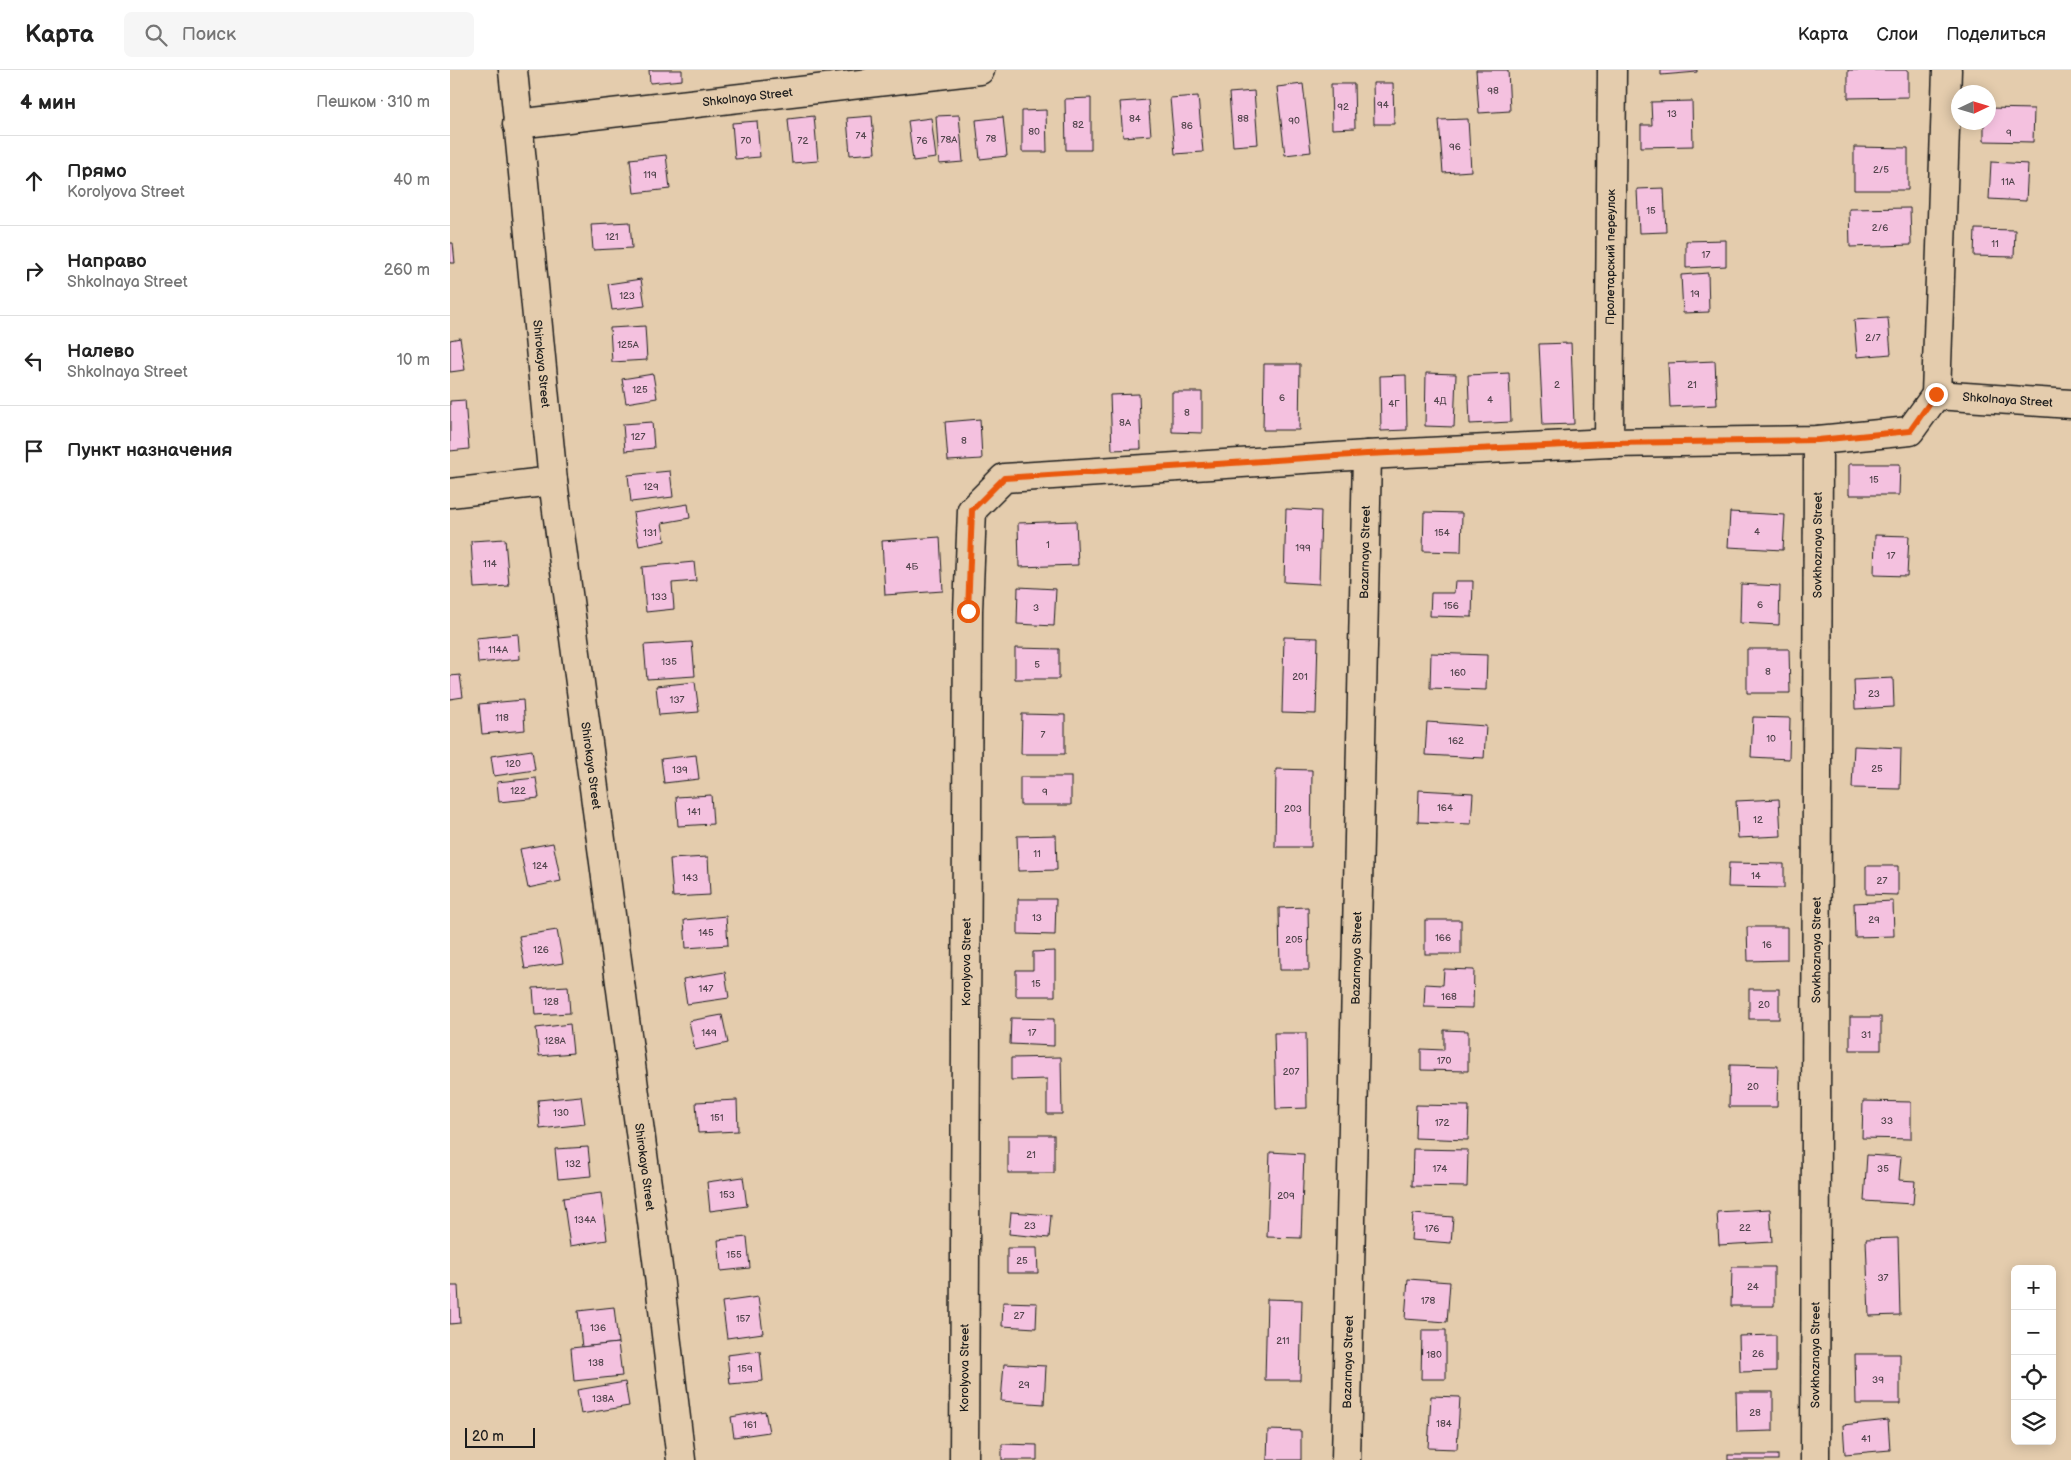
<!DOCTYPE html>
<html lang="ru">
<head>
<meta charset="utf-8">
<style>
  body { margin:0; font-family:"Balsamiq Sans",sans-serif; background:#f6f6f6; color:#222 }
  .controls { position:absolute; right:15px; bottom:15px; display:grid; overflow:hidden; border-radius:8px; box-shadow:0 2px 12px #0003 }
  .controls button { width:45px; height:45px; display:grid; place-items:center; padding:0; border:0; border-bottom:1px solid #e0e0e0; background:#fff; color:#222; font:25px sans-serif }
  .compass { position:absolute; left:1501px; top:15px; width:45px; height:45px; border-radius:50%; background:#fff; box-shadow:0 2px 12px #0003; rotate:86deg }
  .scale { position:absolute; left:15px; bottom:12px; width:70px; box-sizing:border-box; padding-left:5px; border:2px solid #1c1c1c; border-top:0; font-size:14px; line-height:18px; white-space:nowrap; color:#1c1c1c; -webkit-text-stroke:4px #e4ccad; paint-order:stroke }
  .stop { position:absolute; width:15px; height:15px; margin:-11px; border:4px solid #ea580c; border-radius:50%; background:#fff }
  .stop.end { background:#ea580c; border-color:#fff; box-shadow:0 1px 5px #0008 }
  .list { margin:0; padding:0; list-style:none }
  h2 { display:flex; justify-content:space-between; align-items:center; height:65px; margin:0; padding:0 20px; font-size:21px }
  h2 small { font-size:16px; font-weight:400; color:#767676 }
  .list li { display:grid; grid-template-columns:32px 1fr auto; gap:15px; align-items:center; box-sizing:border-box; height:90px; padding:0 20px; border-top:1px solid #e0e0e0 }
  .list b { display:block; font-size:19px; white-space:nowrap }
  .list p { margin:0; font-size:16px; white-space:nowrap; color:#767676 }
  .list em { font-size:16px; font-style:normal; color:#767676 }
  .icon { flex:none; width:28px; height:28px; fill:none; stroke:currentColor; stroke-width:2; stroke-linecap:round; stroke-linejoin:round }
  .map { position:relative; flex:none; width:1621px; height:1390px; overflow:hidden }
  header { display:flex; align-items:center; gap:30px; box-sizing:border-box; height:70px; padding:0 25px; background:#fff; border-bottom:1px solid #e0e0e0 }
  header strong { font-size:24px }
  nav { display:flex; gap:28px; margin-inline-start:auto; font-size:18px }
  .search { width:350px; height:45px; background:#f6f6f6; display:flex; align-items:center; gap:12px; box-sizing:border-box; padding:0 18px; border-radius:8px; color:#767676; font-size:19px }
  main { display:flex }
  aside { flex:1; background:#fff }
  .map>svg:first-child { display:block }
</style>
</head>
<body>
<header>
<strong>Карта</strong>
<div class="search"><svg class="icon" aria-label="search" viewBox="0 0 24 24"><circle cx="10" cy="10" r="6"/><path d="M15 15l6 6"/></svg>Поиск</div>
<nav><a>Карта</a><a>Слои</a><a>Поделиться</a></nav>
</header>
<main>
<aside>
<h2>4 мин<small>Пешком · 310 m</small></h2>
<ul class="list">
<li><svg class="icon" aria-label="ahead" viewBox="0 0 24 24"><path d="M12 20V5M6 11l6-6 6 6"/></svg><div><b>Прямо</b><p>Korolyova Street</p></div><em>40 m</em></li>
<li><svg class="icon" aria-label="right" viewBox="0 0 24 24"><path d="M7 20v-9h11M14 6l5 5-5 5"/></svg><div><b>Направо</b><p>Shkolnaya Street</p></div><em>260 m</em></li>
<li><svg class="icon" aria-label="left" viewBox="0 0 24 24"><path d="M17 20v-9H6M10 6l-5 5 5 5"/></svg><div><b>Налево</b><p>Shkolnaya Street</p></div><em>10 m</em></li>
<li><svg class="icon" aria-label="arrive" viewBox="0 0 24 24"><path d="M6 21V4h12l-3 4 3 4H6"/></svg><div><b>Пункт назначения</b></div></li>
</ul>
</aside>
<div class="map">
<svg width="1621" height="1390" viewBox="0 0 1621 1390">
  <rect width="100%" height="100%" fill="#e4ccad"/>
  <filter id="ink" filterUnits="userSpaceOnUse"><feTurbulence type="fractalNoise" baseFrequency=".02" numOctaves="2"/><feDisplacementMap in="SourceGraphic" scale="10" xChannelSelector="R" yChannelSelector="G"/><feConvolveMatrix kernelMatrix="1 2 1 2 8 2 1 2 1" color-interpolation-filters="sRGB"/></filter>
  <g filter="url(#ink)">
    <g fill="#f4c1df" stroke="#1c1c1c">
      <path d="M199 0H232V10L200 13Z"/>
      <path d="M1026 0H1058L1060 41 1029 43Z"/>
      <path d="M1211 0H1247V2L1211 5Z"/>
      <path d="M1398 0H1458V27L1398 28Z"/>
      <path d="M923 13H943L944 54H924Z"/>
      <path d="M853 14 861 82 835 85 827 17Z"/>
      <path d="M881 14H904L905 58 882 59Z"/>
      <path d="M804 21 808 74 783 76 779 23Z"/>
      <path d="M748 26 753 82 725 84 720 28Z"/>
      <path d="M641 28V80H616L615 29Z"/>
      <path d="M698 30 701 65 673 67 670 32Z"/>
      <path d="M1242 31 1243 76 1191 77V55H1202L1201 32Z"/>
      <path d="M1538 38 1584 39 1583 72 1534 71V52H1538Z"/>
      <path d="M596 40 597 82H572V41Z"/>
      <path d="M509 45 513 92 489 94 486 46Z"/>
      <path d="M364 46 368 91 342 93 338 49Z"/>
      <path d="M422 46 425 83 400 85 397 48Z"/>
      <path d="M553 47 557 86 530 89 526 50Z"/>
      <path d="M481 48 486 88 463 91 458 51Z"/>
      <path d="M1018 49 1021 101 993 103 989 50Z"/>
      <path d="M307 51 310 87 285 89 282 53Z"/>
      <path d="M1404 77 1458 78V120H1404Z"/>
      <path d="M216 85 220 119 184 123 180 89Z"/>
      <path d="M1541 92 1578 94 1576 131 1539 129Z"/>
      <path d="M1214 118 1216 162 1189 163 1187 119Z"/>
      <path d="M1460 138 1461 175 1400 177 1399 139Z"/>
      <path d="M180 152 182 178 143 180 141 154Z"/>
      <path d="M1525 159 1565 160 1564 187 1524 186Z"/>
      <path d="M1276 170V196L1236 198V171Z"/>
      <path d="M0 173H3L5 193H0Z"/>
      <path d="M1258 203 1259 242 1233 243 1231 205Z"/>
      <path d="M191 209 195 236 162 240 158 214Z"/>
      <path d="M1438 248 1441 284 1407 287 1404 250Z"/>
      <path d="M195 256 197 290 162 292 160 258Z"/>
      <path d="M10 268 15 300 0 302V270Z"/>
      <path d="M1121 273 1124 354 1093 355 1089 274Z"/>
      <path d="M1265 291 1267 335 1220 337 1218 293Z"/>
      <path d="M814 294H850L849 360H813Z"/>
      <path d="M976 303 1006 304 1004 357 975 356Z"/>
      <path d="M1059 303 1061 352 1020 354 1018 305Z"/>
      <path d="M203 304 207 328 176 333 172 309Z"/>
      <path d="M956 305 957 360 931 361 930 306Z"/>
      <path d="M722 322H752V363L722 362Z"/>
      <path d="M689 324 691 379 662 380 660 325Z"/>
      <path d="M15 330 19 379 0 381V331Z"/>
      <path d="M530 349 532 389 498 391 495 352Z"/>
      <path d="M202 352 204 378 175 381 173 354Z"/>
      <path d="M1399 394H1450L1449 425H1399Z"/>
      <path d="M220 401 223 427 181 432 178 405Z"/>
      <path d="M238 434 240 448 212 453 215 471 189 476 183 443Z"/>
      <path d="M836 439 871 441 869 514 834 512Z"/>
      <path d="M974 442 1012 443 1011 482 973 481Z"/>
      <path d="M1280 442 1335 445 1333 480 1278 477Z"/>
      <path d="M626 451 628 495 569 497 568 453Z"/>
      <path d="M1425 465 1459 466 1457 506 1424 505Z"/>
      <path d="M490 467 493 521 435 525 432 471Z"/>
      <path d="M55 469 59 516 24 518 21 471Z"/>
      <path d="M244 492 246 511 222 513 224 539 196 542 192 497Z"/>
      <path d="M1005 511H1023L1022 547 980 546 981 523H1004Z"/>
      <path d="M1291 514 1330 516 1329 555 1290 553Z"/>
      <path d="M568 517 606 519 604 556 567 554Z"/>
      <path d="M68 564 70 589 28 593 26 568Z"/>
      <path d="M834 567 868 568 866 644 832 643Z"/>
      <path d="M242 572 245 606 197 609 194 575Z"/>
      <path d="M565 578 609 579V609H565Z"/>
      <path d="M1297 579H1339L1340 623H1297Z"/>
      <path d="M981 583 1037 585 1036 620 980 618Z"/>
      <path d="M10 605 13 627 0 629V606Z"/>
      <path d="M1443 608 1444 637 1405 639 1404 610Z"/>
      <path d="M245 612 249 642 209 645 206 616Z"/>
      <path d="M73 630 75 660 32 664 29 634Z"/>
      <path d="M572 644 615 645V684H571Z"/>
      <path d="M1303 647 1340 648 1339 689 1301 687Z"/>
      <path d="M977 652 1036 656 1034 688 975 685Z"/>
      <path d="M1404 676 1451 678 1450 719 1402 718Z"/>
      <path d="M82 680 85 700 44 706 41 686Z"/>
      <path d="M246 685 249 709 214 713 211 689Z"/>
      <path d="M826 699 862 700 861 777H825Z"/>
      <rect x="570" y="707" width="51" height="28"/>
      <path d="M86 708 89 728 49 732 47 712Z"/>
      <path d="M969 720 1023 723 1021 754 968 752Z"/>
      <path d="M261 725 263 754 228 756 226 727Z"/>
      <path d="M1329 729 1331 766 1288 768 1286 731Z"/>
      <path d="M606 765 607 800 568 801 567 766Z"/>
      <path d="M103 773 111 811 78 818 70 779Z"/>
      <path d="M258 787 260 825 223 827 220 789Z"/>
      <path d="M1279 793 1334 794V818L1278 817Z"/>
      <path d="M1416 796H1448V825L1416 824Z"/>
      <path d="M568 829H606L605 865 568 864Z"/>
      <path d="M1443 831 1444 866 1405 867 1404 833Z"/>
      <path d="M858 837 859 900H830L829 838Z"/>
      <path d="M276 846 278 875 236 878 234 850Z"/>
      <rect x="975" y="850" width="36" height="34"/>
      <path d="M1297 857H1337V890L1298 891Z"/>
      <path d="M107 860 113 893 75 899 69 866Z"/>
      <path d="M605 881V926H566V900H583V882Z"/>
      <path d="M994 899 1024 900 1023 938 974 937 975 914 993 915Z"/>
      <path d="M275 902 279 928 237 934 233 909Z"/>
      <path d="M118 916 120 943 85 945 83 918Z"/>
      <rect x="1299" y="919" width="30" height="30"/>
      <path d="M272 945 278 973 245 980 239 951Z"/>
      <rect x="1400" y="947" width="31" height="33"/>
      <path d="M561 948 604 949V976L560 974Z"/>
      <path d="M120 954 123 983 89 986 86 958Z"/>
      <path d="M994 960 1018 961V1001L971 1000V979L994 980Z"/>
      <path d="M824 963H856L857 1038 826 1039Z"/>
      <path d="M611 987 612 1044H597V1009L561 1010V988Z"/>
      <path d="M1280 995 1328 996 1327 1037H1279Z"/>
      <path d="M131 1026 135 1054 90 1059 88 1030Z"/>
      <path d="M287 1030 288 1061 248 1063 246 1032Z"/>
      <path d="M1413 1031 1461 1032V1069L1412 1068Z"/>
      <path d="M966 1035 1019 1036 1018 1070 965 1068Z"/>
      <rect x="558" y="1065" width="46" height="38"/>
      <path d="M138 1077 141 1106 108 1109 105 1079Z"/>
      <path d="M963 1079 1018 1080 1017 1117 962 1116Z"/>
      <path d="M820 1082 854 1084 851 1168 817 1167Z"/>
      <path d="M1417 1085 1451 1087 1449 1110 1465 1111 1463 1134 1414 1131Z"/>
      <path d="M293 1107 297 1136 260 1141 257 1112Z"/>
      <path d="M151 1123 157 1170 120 1176 113 1128Z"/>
      <path d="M1320 1139 1322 1172 1269 1175 1267 1142Z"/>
      <path d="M561 1142 601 1145 599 1168 559 1164Z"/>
      <path d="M963 1144 1003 1147 1001 1173 961 1170Z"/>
      <path d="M297 1167 300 1198 271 1201 268 1170Z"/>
      <path d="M1448 1168 1450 1245 1419 1246 1416 1169Z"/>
      <path d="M557 1178H587L588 1203H557Z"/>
      <path d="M1282 1197H1324V1236H1281Z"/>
      <path d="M958 1209 1000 1212 997 1252 955 1249Z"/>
      <path d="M0 1216H8L10 1253 0 1254Z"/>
      <path d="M308 1227 313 1263 277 1268 272 1232Z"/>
      <path d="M817 1229 852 1230 850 1310H815Z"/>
      <path d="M553 1232 587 1233 586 1258 552 1256Z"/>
      <path d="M164 1237 168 1273 132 1277 128 1241Z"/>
      <path d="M972 1260H996V1309H971Z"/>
      <path d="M1326 1265V1301L1290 1302 1289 1266Z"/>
      <path d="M168 1273 172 1306 124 1311 121 1278Z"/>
      <path d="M310 1281 313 1311 280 1314 277 1285Z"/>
      <path d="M1405 1284H1450V1334H1406Z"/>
      <path d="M554 1294 596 1296 594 1334 551 1331Z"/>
      <path d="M175 1312 179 1336 131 1344 127 1320Z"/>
      <path d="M1286 1322H1323V1361L1287 1362Z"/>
      <path d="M981 1326 1010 1327 1007 1379 978 1378Z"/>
      <path d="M315 1341 319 1362 284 1367 281 1347Z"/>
      <path d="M1438 1350 1440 1380 1395 1384 1393 1355Z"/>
      <path d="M818 1360 851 1361V1390H817Z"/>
      <path d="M552 1374 587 1375V1390H552Z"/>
      <rect x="1278" y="1385" width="50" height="5"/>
    </g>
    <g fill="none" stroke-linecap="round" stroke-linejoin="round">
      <defs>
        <g id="minor">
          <path id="s1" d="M63 0 103 411 207 1189 231 1390"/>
          <path id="s2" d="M67 54 530 0"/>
          <path d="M1486 325 1497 0"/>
          <path id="s3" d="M1159 373 1162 0"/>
          <path d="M0 423 103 411"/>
          <path id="s4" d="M514 1390 518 541 522 440 554 408 917 385 1159 373 1368 370 1460 361 1486 325 1621 334"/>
          <path id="s5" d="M896 1390 917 385"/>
          <path id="s6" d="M1365 1390 1368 370"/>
        </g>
      </defs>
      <use href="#minor" stroke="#1c1c1c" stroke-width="31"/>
      <use href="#minor" stroke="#e4ccad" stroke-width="28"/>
    </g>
  </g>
  <g fill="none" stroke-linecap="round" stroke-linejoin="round" filter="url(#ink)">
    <path stroke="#ea580c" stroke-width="6" d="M518 541 522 440 554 408 917 384 1159 373 1368 370 1460 361 1486 324"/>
  </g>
  <g text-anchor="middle" stroke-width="4.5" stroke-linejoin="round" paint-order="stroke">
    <g font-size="10" fill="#52454d">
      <text x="1043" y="24">98</text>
      <text x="933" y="38">94</text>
      <text x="893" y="40">92</text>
      <text x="1222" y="47">13</text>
      <text x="685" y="52">84</text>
      <text x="793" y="52">88</text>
      <text x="844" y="54">90</text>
      <text x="628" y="58">82</text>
      <text x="737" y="59">86</text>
      <text x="584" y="65">80</text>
      <text x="1559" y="66">9</text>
      <text x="411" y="69">74</text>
      <text x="541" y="72">78</text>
      <text x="499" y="73">78А</text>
      <text x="296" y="74">70</text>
      <text x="353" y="74">72</text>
      <text x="472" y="74">76</text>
      <text x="1005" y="80">96</text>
      <text x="1431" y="103">2/5</text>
      <text x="200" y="108">119</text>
      <text x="1558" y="115">11А</text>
      <text x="1201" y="144">15</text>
      <text x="1430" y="161">2/6</text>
      <text x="162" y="170">121</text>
      <text x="1545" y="177">11</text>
      <text x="1256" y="188">17</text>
      <text x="1245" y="227">19</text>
      <text x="177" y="229">123</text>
      <text x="1423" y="271">2/7</text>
      <text x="178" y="278">125А</text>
      <text x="1107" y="318">2</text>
      <text x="1242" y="318">21</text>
      <text x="190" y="323">125</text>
      <text x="832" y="331">6</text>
      <text x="1040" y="333">4</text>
      <text x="990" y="334">4Д</text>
      <text x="944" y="337">4Г</text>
      <text x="737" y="346">8</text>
      <text x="675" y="356">8А</text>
      <text x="188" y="370">127</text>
      <text x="514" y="374">8</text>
      <text x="1424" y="413">15</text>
      <text x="201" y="420">129</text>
      <text x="1307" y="465">4</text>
      <text x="200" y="466">131</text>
      <text x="992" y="466">154</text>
      <text x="598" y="478">1</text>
      <text x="853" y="481">199</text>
      <text x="1441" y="489">17</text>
      <text x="40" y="497">114</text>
      <text x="462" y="500">4Б</text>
      <text x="209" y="530">133</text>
      <text x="1310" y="538">6</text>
      <text x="1001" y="539">156</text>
      <text x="586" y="541">3</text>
      <text x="48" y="583">114А</text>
      <text x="219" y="595">135</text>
      <text x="587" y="598">5</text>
      <text x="1318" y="605">8</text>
      <text x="1008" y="606">160</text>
      <text x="850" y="610">201</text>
      <text x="1424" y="627">23</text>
      <text x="227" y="633">137</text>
      <text x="52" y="651">118</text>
      <text x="593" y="668">7</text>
      <text x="1321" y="672">10</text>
      <text x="1006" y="674">162</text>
      <text x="63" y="697">120</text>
      <text x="1427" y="702">25</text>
      <text x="230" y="703">139</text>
      <text x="68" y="724">122</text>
      <text x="595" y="725">9</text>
      <text x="995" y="741">164</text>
      <text x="843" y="742">203</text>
      <text x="244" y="745">141</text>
      <text x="1308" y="753">12</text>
      <text x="587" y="787">11</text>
      <text x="90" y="799">124</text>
      <text x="1306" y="809">14</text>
      <text x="240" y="811">143</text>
      <text x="1432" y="814">27</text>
      <text x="587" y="851">13</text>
      <text x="1424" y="853">29</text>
      <text x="256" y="866">145</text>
      <text x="993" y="871">166</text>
      <text x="844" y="873">205</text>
      <text x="1317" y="878">16</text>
      <text x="91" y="883">126</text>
      <text x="586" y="917">15</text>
      <text x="256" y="922">147</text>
      <text x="999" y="930">168</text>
      <text x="101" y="935">128</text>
      <text x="1314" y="938">20</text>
      <text x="259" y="966">149</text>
      <text x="582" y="966">17</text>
      <text x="1416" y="968">31</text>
      <text x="105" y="974">128А</text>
      <text x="994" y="994">170</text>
      <text x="841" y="1005">207</text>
      <text x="1303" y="1020">20</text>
      <text x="111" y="1046">130</text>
      <text x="267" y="1051">151</text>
      <text x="1437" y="1054">33</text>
      <text x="992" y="1056">172</text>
      <text x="581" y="1088">21</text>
      <text x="123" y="1097">132</text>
      <text x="990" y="1102">174</text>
      <text x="1433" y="1102">35</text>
      <text x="277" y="1128">153</text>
      <text x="836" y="1129">209</text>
      <text x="135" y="1153">134А</text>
      <text x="580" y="1159">23</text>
      <text x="1295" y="1161">22</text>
      <text x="982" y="1162">176</text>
      <text x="284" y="1188">155</text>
      <text x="572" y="1194">25</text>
      <text x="1433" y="1211">37</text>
      <text x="1303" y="1220">24</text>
      <text x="978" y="1234">178</text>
      <text x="569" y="1249">27</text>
      <text x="293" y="1252">157</text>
      <text x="148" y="1261">136</text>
      <text x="833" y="1274">211</text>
      <text x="1308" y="1287">26</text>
      <text x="984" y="1288">180</text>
      <text x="146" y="1296">138</text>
      <text x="295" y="1302">159</text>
      <text x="1428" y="1313">39</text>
      <text x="574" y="1318">29</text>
      <text x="153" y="1332">138А</text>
      <text x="1305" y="1346">28</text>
      <text x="994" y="1357">184</text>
      <text x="300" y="1358">161</text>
      <text x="1416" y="1372">41</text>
    </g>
    <g font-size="12" fill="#1c1c1c" stroke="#e4ccad">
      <text dy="4" stroke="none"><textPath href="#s2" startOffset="232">Shkolnaya Street</textPath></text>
      <text dy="4" stroke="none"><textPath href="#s3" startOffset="186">Пролетарский переулок</textPath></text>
      <text dy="4" stroke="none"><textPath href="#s1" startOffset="295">Shirokaya Street</textPath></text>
      <text dy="4" stroke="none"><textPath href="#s4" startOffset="2019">Shkolnaya Street</textPath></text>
      <text dy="4" stroke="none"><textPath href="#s6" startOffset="915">Sovkhoznaya Street</textPath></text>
      <text dy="4" stroke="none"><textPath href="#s5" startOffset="908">Bazarnaya Street</textPath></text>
      <text dy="4" stroke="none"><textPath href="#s1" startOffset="700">Shirokaya Street</textPath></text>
      <text dy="4" stroke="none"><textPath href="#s6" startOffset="510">Sovkhoznaya Street</textPath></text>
      <text dy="4" stroke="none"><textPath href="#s5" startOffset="502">Bazarnaya Street</textPath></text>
      <text dy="4" stroke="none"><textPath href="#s4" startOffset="498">Korolyova Street</textPath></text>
      <text dy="4" stroke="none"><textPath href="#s1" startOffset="1105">Shirokaya Street</textPath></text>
      <text dy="4" stroke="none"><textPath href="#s6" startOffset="105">Sovkhoznaya Street</textPath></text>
      <text dy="4" stroke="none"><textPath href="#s5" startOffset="98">Bazarnaya Street</textPath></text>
      <text dy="4" stroke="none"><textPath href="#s4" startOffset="92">Korolyova Street</textPath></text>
    </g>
  </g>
</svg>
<div class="controls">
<button>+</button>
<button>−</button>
<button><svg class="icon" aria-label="locate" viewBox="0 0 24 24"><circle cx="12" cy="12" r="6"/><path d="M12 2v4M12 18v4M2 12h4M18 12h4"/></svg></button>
<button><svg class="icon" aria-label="layers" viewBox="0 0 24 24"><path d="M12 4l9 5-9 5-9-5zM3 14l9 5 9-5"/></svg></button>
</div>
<svg class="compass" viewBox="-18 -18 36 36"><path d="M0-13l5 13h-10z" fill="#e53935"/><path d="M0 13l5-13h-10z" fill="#767676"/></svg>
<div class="scale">20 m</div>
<div class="stop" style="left:518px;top:541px"></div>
<div class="stop end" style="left:1486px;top:324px"></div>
</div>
</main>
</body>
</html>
